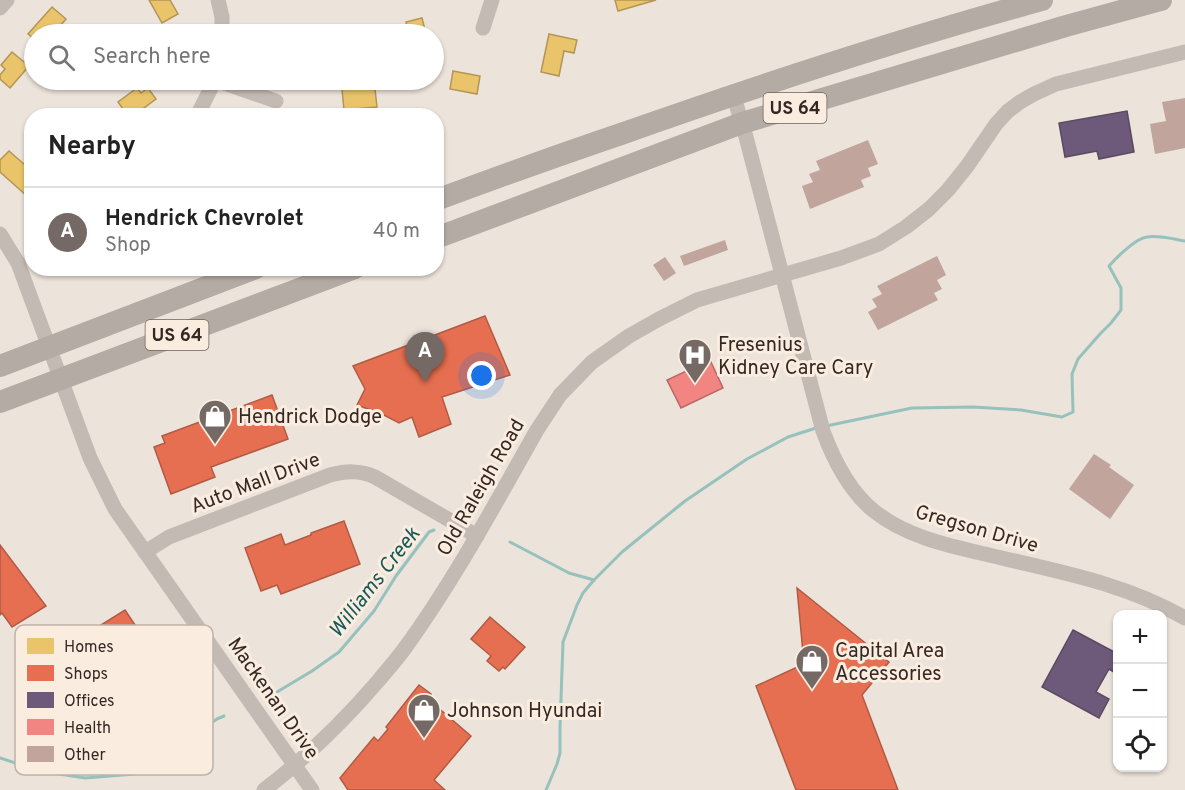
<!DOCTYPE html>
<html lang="en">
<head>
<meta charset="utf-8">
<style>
  body { margin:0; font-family:Overpass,sans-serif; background:#f2f2f2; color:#222 }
  .controls { position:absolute; right:18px; bottom:18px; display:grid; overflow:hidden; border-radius:12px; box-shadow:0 2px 4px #0004 }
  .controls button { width:54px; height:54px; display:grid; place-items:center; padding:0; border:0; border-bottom:2px solid #e0e0e0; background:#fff; color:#222; font:30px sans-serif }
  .you { position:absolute; left:482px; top:376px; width:21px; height:21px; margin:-15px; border:4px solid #fff; border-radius:50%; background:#1a73e8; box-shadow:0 0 0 9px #1a73e833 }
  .badge { display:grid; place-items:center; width:39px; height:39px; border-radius:50%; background:#746964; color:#fff; font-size:20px; font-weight:700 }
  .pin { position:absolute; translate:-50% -50px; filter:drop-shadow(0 2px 3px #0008) }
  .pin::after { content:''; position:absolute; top:32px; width:21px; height:18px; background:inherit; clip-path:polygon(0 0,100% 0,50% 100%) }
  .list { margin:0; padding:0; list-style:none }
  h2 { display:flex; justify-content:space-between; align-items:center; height:78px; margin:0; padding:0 24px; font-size:26px }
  h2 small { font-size:20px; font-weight:400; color:#767676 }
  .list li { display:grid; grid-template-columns:39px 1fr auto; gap:18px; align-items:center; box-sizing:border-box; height:90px; padding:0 24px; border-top:2px solid #e0e0e0 }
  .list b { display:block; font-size:22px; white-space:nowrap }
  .list p { margin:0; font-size:20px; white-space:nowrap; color:#767676 }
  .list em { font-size:20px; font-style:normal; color:#767676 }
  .icon { flex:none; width:33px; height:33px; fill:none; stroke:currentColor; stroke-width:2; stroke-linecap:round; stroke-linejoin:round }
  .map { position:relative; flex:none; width:1185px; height:790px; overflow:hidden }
  .search { position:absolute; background:#fff; box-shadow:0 2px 4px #0004; left:24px; top:24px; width:420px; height:66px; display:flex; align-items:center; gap:15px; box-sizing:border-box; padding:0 21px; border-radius:33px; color:#767676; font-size:22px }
  .panel { position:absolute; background:#fff; box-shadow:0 2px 4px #0004; left:24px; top:108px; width:420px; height:168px; border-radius:24px }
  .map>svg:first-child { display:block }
</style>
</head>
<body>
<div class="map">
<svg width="1185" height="790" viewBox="0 0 1185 790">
  <rect width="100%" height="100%" fill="#ece3db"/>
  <g fill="#e9c46a" stroke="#b39555" stroke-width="1.5">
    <path d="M149 0H170L178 14 162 23Z"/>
    <path d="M615 0H656L618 11Z"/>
    <path d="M52 7 66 19 53 34H34V39L28 34Z"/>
    <path d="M422 18 426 34H409L406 22Z"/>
    <path d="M251 27 277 32 276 34H250Z"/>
    <path d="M549 34 577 40 574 53 564 51 559 76 541 72Z"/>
    <path d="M12 52 29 66 10 88 0 79V75L5 69 1 65Z"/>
    <path d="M453 71 480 76 477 94 450 89Z"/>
    <path d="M341 80H374L377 107 344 110Z"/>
    <path d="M137 88 141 93 148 88 156 99 133 116H128L118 102Z"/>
    <path d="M9 151 32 171V191L27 196 0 172V160Z"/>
  </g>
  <g fill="#e76f51" stroke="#b15a44" stroke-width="1.5">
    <path d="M485 316 510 375 442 397 451 424 419 437 412 417 399 423 382 414 357 405 365 389 353 366Z"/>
    <path d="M272 395 288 439 211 467 215 477 171 494 154 447 165 443 162 436Z"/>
    <path d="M344 521 360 564 281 594 277 585 261 591 245 548 281 534 285 545 311 535V533Z"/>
    <path d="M0 545 46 606 12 627 2 613 0 615Z"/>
    <path d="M797 588 889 662 862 695 898 790H796L756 686 804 664Z"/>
    <path d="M125 610 149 646 135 666 62 718 45 691 89 659 83 651 108 635 101 625Z"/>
    <path d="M490 617 525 647 505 669 503 667 499 671 487 661 491 656 471 639Z"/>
    <path d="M419 685 431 694 428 699 471 736 434 780 445 790H348L340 778 374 737 378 741 388 729 386 727Z"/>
  </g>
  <g fill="#6d597a" stroke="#5c4a60" stroke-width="1.5">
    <path d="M1127 111 1134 152 1099 159 1097 151 1065 157 1059 123Z"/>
    <path d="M1073 630 1118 654 1117 674 1109 669 1096 692 1109 699 1099 718 1042 687Z"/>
  </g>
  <path fill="#f28482" stroke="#b96866" stroke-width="1.5" d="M710 360 723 388 681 408 667 380Z"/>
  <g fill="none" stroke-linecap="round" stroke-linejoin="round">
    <g stroke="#96c1bd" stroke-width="3">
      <path d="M826 426 912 408 973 407 1021 410 1062 417 1073 412 1072 374 1078 359 1100 334 1111 323 1121 310V288L1109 266C1116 258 1136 238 1147 237 1159 235 1173 239 1185 241"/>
      <path d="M510 542 569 573 594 580"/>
      <path d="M277 692 312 671 339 652 374 611 396 576 429 532 434 530"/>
      <path d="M0 758 40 771 85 778 135 774 217 719 224 716"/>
      <path d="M546 790 557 764 560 753V727L563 642 577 605 583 593 594 580 622 552 685 501 747 459 788 437 816 428"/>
    </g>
  </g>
  <g fill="#c1a49b">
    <path d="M1185 98V148L1155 154 1150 124 1166 121 1162 102Z"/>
    <path d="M868 140 878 164 868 168 871 176 861 180 864 187 810 209 802 186 813 182 809 174 820 170 816 161Z"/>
    <path d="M725 240 728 250 684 266 680 256Z"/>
    <path d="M937 256 946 275 937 280 942 289 934 293 938 300 878 330 868 312 877 307 872 299 882 294 877 286Z"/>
    <path d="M665 257 676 273 664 281 653 265Z"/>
    <path d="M1094 454 1111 465 1109 467 1134 485 1110 519 1069 489Z"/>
  </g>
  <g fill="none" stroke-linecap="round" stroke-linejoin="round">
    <g stroke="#c4bab4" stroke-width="15">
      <path d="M218 0 222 17V34"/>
      <path d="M0 8 7 0"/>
      <path d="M483 28 492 0"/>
      <path d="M215 80 276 101"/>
      <path d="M733 94 746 137 823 431C834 461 849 491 874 511 906 537 950 546 989 555 1056 571 1125 583 1185 618"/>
      <path d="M197 116 215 80"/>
      <path d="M0 234 18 263 90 458 115 509 312 790"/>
      <path d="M145 552 169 537 330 475C346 471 360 470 375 477L477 536"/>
      <path d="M264 790C307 757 344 721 379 680 388 669 397 659 405 648 455 579 495 504 537 430L560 395 592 362 629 336 659 319 697 300 841 258 879 244 906 227 929 209 948 190 968 165 996 124 1008 111 1020 102 1034 94 1056 84 1185 52"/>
    </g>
    <g stroke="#b4aba5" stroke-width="22">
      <path d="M436 200C498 177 559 155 621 134 760 85 900 39 1042 0"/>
      <path d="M436 238 742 123 1066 26 1161 0"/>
      <path d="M0 366 256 268"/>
      <path d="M0 402 355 268"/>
    </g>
  </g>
  <defs>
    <symbol id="hospital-pin" viewBox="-11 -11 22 30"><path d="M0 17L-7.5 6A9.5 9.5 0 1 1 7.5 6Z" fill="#746964" stroke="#faede0"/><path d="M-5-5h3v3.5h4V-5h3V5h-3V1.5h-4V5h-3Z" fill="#fff"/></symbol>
    <symbol id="shop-pin" viewBox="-11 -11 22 30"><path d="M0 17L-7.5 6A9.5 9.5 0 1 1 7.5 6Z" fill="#746964" stroke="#faede0"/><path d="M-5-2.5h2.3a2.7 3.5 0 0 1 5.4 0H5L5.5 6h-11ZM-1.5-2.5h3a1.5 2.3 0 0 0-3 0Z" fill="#fff"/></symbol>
  </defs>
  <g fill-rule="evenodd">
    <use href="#hospital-pin" x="676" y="336" width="38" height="52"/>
    <use href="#shop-pin" x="196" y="397" width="38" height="52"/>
    <use href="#shop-pin" x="793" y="642" width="38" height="52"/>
    <use href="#shop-pin" x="405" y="691" width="38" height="52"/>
  </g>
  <g text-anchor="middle" stroke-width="6" stroke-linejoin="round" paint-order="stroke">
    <g fill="#faede0" stroke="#6f635c" stroke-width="1.5">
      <rect x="763.5" y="93" width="63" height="30" rx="4.5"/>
      <rect x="145.5" y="320" width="63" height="30" rx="4.5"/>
    </g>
    <g font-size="18" font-weight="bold" fill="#342824">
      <text x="795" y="114">US 64</text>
      <text x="177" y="341">US 64</text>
    </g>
    <g font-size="20" fill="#342824" stroke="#faede0" text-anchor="start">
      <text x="718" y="351">Fresenius<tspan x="718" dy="23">Kidney Care Cary</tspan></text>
      <text x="238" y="423">Hendrick Dodge</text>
      <text x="835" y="657">Capital Area<tspan x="835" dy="23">Accessories</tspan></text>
      <text x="447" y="717">Johnson Hyundai</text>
    </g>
    <g font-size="20" fill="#342824" stroke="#faede0">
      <text transform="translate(255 482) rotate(-21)" y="7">Auto Mall Drive</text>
      <text transform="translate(480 487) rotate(-60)" y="7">Old Raleigh Road</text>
      <text transform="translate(977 528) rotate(16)" y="7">Gregson Drive</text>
      <text transform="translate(274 698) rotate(55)" y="7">Mackenan Drive</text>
    </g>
    <g font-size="21" font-style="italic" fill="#165959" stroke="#faede0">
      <text transform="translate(374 582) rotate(-52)" y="7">Williams Creek</text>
    </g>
  </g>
  <rect x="15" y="625" width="198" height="150" rx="9" fill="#faede0" stroke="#bfb2a8" stroke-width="1.5"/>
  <rect x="27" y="638" width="27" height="16" fill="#e9c46a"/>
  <rect x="27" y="665" width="27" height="16" fill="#e76f51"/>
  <rect x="27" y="692" width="27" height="16" fill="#6d597a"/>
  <rect x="27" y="719" width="27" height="16" fill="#f28482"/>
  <rect x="27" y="746" width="27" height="16" fill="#c1a49b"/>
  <g font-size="16" fill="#342824">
    <text x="64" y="652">Homes</text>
    <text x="64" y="679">Shops</text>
    <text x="64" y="706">Offices</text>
    <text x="64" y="733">Health</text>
    <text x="64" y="760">Other</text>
  </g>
</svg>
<div class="controls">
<button>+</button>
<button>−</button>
<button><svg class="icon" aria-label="locate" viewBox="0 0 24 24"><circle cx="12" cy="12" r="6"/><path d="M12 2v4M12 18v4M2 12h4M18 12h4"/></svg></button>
</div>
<div class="you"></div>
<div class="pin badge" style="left:425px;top:382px">A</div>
<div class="search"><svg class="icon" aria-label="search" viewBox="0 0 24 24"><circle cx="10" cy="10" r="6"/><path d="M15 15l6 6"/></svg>Search here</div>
<section class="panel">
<h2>Nearby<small></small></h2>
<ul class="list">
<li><span class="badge">A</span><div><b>Hendrick Chevrolet</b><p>Shop</p></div><em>40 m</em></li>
</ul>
</section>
</div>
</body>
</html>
